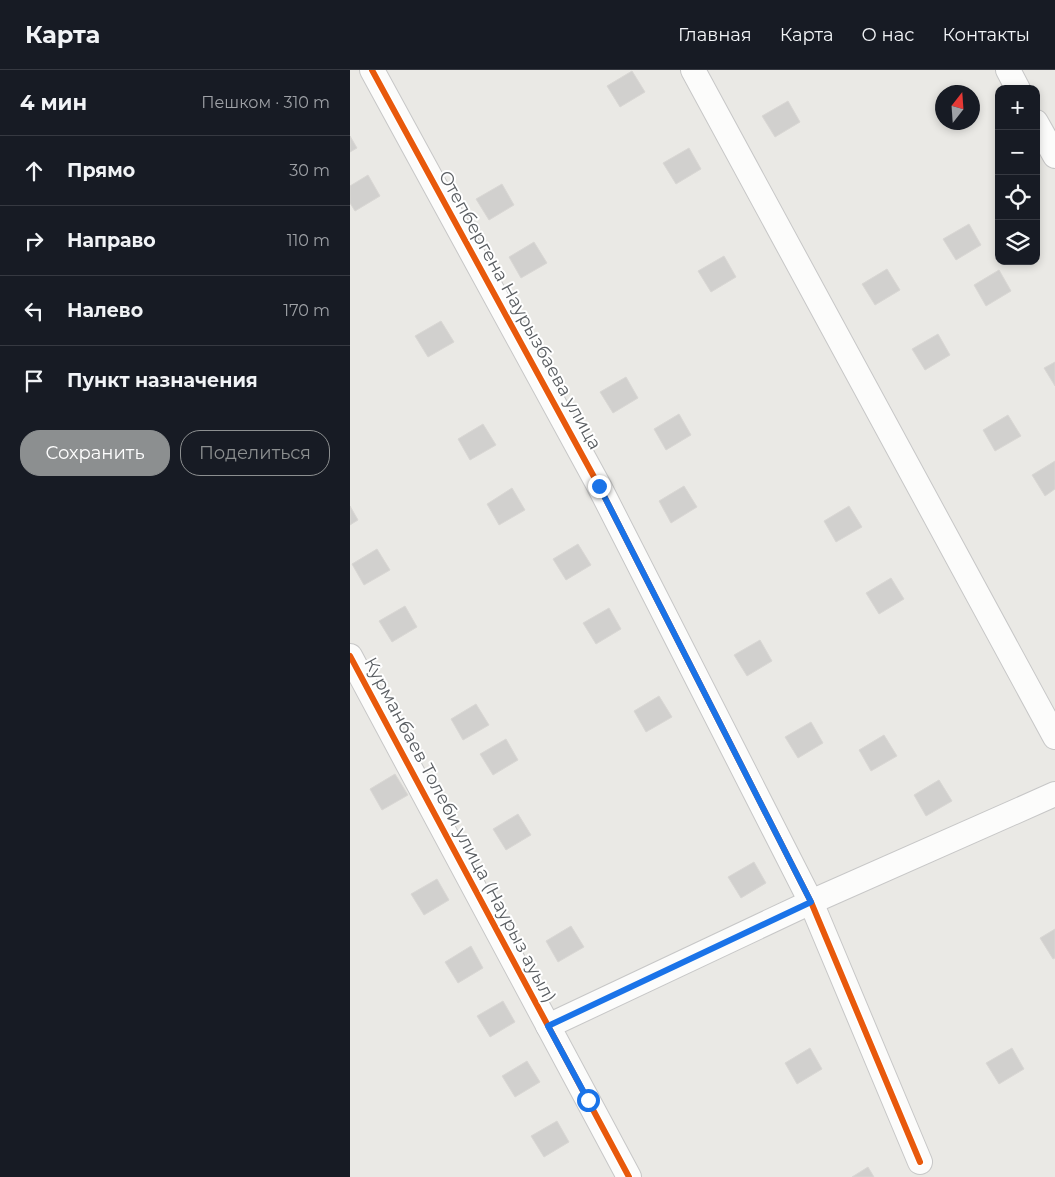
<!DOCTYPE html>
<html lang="ru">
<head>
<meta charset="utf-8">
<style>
  body { margin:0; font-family:Montserrat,sans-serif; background:#20242c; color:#f1f3f6 }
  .controls { position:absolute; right:15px; top:15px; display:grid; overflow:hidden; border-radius:10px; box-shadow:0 2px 8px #0003 }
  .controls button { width:45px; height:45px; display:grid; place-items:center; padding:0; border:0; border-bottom:1px solid #363941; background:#171b24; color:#f1f3f6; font:25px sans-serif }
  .compass { position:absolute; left:585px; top:15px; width:45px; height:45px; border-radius:50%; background:#171b24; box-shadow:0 2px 8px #0003; rotate:17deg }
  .stop { position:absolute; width:15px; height:15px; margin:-11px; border:4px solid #1a73e8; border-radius:50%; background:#fff }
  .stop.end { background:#1a73e8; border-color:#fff; box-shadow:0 1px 5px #0008 }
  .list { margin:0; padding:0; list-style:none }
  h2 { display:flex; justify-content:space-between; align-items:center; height:65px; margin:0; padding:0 20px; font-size:21px }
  h2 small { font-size:16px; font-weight:400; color:#9ea1a6 }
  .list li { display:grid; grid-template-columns:32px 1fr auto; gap:15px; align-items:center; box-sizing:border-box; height:70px; padding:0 20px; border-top:1px solid #363941 }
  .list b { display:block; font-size:19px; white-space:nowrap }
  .list em { font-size:16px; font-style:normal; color:#9ea1a6 }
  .actions { display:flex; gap:10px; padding:15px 20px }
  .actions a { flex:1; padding:11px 0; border:1px solid #8c8f90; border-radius:20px; text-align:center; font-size:18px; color:#8c8f90 }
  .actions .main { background:#8c8f90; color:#fff }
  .icon { flex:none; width:28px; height:28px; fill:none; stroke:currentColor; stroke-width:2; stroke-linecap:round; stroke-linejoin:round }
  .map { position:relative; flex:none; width:705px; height:1107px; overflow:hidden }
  header { display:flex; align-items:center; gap:30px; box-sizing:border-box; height:70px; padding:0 25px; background:#171b24; border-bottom:1px solid #363941 }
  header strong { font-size:24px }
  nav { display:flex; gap:28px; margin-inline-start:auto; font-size:18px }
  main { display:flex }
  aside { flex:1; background:#171b24 }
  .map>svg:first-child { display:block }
</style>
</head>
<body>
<header>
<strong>Карта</strong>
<nav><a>Главная</a><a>Карта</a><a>О нас</a><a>Контакты</a></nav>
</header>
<main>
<aside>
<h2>4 мин<small>Пешком · 310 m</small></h2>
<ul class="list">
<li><svg class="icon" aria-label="ahead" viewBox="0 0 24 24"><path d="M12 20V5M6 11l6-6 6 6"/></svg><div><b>Прямо</b></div><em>30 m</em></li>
<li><svg class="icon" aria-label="right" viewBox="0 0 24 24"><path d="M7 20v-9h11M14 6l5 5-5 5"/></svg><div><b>Направо</b></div><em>110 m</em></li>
<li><svg class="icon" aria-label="left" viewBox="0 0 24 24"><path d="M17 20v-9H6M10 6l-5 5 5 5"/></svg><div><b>Налево</b></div><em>170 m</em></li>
<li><svg class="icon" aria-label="arrive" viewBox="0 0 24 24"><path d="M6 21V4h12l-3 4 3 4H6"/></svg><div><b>Пункт назначения</b></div></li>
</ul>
<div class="actions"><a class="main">Сохранить</a><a>Поделиться</a></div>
</aside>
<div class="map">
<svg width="705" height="1107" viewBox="0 0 705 1107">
  <rect width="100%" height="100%" fill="#eae9e5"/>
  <g fill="#d1d0ce" stroke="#d9d7d4">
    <path d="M282 1 295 22 270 37 257 16Z"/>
    <path d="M438 31 450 52 425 67 412 46Z"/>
    <path d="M0 66 7 78 0 82Z"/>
    <path d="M339 78 351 99 326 114 313 93Z"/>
    <path d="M18 105 30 126 5 141 0 133V116Z"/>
    <path d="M152 114 164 135 139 150 126 129Z"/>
    <path d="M619 154 631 175 606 190 593 169Z"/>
    <path d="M184 172 197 193 171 208 159 187Z"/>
    <path d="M374 186 386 207 361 222 348 201Z"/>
    <path d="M537 199 550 220 525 235 512 214Z"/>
    <path d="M649 200 661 221 636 236 624 215Z"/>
    <path d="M91 251 104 272 78 287 65 266Z"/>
    <path d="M588 264 600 285 575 300 562 279Z"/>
    <path d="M705 292V316L694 298Z"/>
    <path d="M276 307 288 328 263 343 250 322Z"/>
    <path d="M329 344 341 365 316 380 304 359Z"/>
    <path d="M658 345 671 366 645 381 633 360Z"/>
    <path d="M133 354 146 375 120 390 108 369Z"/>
    <path d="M705 391V419L695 426 682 405Z"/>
    <path d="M334 416 347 437 321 453 309 431Z"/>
    <path d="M162 418 175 440 149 455 137 434Z"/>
    <path d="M0 436 8 450 0 455Z"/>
    <path d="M499 436 512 457 486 472 474 451Z"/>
    <path d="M228 474 241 495 216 510 203 489Z"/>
    <path d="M27 479 40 500 14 515 2 494Z"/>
    <path d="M541 508 554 529 529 544 516 523Z"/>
    <path d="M55 536 67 557 42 572 29 551Z"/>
    <path d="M259 538 271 559 246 574 233 553Z"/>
    <path d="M410 570 422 591 397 606 384 585Z"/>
    <path d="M309 626 322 647 296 662 284 641Z"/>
    <path d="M126 634 139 655 113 670 101 649Z"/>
    <path d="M461 652 473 673 448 688 435 667Z"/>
    <path d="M534 665 547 686 521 701 509 680Z"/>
    <path d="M156 669 168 690 143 705 130 684Z"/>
    <path d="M45 704 58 725 32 740 20 719Z"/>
    <path d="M589 710 602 731 576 746 564 725Z"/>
    <path d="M168 744 181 765 156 780 143 759Z"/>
    <path d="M404 792 416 813 391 828 378 807Z"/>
    <path d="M87 809 99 830 74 845 61 824Z"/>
    <path d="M221 856 234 877 208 892 196 871Z"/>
    <path d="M705 859V888L703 889 690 868Z"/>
    <path d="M121 876 133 898 108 913 95 892Z"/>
    <path d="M153 931 165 952 140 967 127 946Z"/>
    <path d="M460 978 472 999 447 1014 435 993Z"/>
    <path d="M662 978 674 999 649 1014 636 993Z"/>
    <path d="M177 991 190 1012 165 1027 152 1006Z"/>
    <path d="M207 1051 219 1072 194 1087 181 1066Z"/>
    <path d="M518 1097 524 1107H502Z"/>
  </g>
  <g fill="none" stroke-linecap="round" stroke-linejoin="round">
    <defs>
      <g id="minor">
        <path d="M22 0 249 416 461 832 570 1092"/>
        <path d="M343 0 705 667"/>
        <path d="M658 0 668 19"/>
        <path d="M686 52 705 86"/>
        <path d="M0 586 279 1107"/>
        <path d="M198 956 461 832 705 724"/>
      </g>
    </defs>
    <use href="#minor" stroke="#c7c7c7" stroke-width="26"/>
    <use href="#minor" stroke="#fcfcfb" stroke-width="24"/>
    <defs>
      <g id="cycleway">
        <path d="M22 0 249 416 461 832 570 1092"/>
        <path d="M0 586 279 1107"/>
      </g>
    </defs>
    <use href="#cycleway" stroke="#fff" stroke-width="9"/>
    <use href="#cycleway" stroke="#e8590c" stroke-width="6"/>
  </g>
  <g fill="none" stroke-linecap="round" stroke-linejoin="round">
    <path stroke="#1a73e8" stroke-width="6" d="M238 1030 198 956 461 832 249 416"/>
  </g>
  <g text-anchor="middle" stroke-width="4" stroke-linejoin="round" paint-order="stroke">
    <g font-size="18" fill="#5a5e62" stroke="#fff">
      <text transform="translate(170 240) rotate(61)" y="6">Отепбергена Наурызбаева улица</text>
      <text transform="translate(110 760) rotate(62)" y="6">Курманбаев Толеби улица (Наурыз ауыл)</text>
    </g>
  </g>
</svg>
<div class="controls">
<button>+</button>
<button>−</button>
<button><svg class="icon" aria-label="locate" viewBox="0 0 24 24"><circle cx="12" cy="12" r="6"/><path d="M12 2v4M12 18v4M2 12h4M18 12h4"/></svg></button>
<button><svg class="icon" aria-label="layers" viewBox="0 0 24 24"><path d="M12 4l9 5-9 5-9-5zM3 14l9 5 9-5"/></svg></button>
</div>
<svg class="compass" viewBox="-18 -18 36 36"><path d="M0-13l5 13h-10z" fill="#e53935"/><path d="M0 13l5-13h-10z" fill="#9ea1a6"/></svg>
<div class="stop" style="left:238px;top:1030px"></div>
<div class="stop end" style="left:249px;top:416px"></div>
</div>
</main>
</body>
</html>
